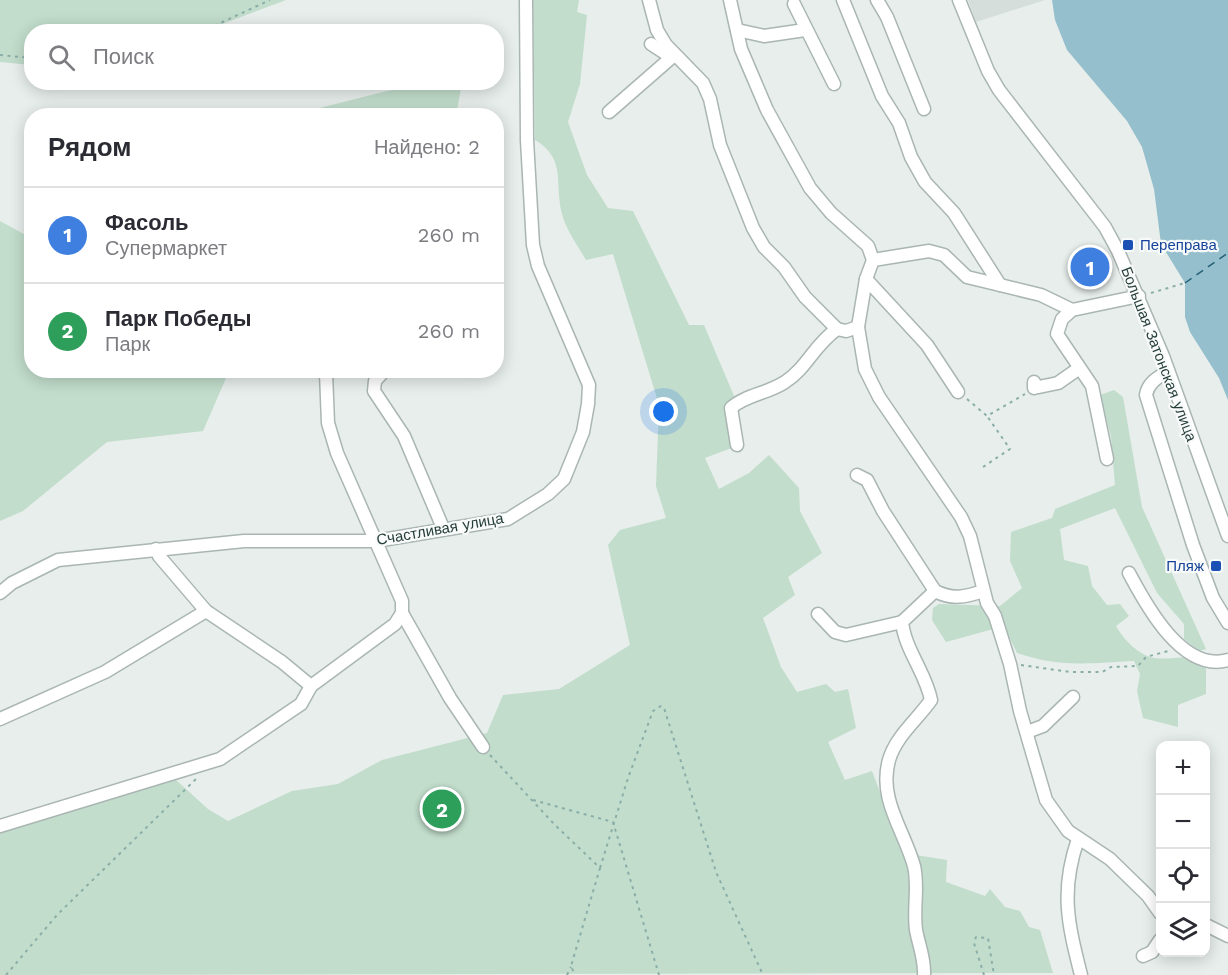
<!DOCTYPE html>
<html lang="ru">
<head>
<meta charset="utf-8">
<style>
  body { margin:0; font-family:"Work Sans",sans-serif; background:#f7f7f7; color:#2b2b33 }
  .controls { position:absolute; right:18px; bottom:18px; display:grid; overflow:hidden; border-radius:12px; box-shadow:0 3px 15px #0003 }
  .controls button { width:54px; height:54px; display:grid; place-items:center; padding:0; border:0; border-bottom:2px solid #e1e1e2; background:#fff; color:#2b2b33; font:30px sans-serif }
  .you { position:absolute; left:664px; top:412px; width:21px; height:21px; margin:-15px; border:4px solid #fff; border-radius:50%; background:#1a73e8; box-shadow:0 0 0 9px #1a73e833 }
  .badge { display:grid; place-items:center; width:39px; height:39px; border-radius:50%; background:#7f5c4e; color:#fff; font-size:20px; font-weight:700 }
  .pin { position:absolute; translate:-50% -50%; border:3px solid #fff; box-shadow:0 2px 6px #0006 }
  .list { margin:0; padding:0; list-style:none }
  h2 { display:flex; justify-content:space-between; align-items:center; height:78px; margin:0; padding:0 24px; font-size:26px }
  h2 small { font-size:20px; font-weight:400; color:#7c7c81 }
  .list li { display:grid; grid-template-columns:39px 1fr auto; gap:18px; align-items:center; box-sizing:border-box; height:96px; padding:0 24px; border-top:2px solid #e1e1e2 }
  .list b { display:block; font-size:22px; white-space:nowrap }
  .list p { margin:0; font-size:20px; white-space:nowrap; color:#7c7c81 }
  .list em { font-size:20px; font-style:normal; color:#7c7c81 }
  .icon { flex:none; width:33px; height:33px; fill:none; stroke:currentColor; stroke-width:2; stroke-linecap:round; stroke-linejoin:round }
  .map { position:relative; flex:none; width:1228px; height:975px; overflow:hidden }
  .search { position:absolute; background:#fff; box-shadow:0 3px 15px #0003; left:24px; top:24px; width:480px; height:66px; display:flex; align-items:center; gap:15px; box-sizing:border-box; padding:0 21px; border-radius:24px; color:#7c7c81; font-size:22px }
  .panel { position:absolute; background:#fff; box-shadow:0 3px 15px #0003; left:24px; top:108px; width:480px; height:270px; border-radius:24px }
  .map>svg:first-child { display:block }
</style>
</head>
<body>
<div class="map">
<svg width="1228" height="975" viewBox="0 0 1228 975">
  <rect width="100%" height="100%" fill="#e7eeeb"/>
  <path fill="#d5dedb" d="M968 0H1045L976 22Z"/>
  <g fill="#c2ddcc">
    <path d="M0 0H286L204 31 32 32 31 65 0 62Z"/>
    <path d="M533 0H579L577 12 587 15 580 84 568 122 587 175 608 208 633 211 689 325H704L734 396 726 410 734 447 705 458 719 489 749 473 769 455 799 488 800 511 822 553 788 577 795 595 763 618 781 667 797 692 826 684 835 692 848 689 856 728 828 742 845 780 872 771 903 853 947 860 946 882 985 896 990 889 1005 907 1020 911 1029 927 1040 930 1053 973 0 975V830L176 780 208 809 228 821 292 791 338 784 382 760 487 733 503 695 559 689 630 645 608 545 620 530 666 518 656 486 659 405 613 254 586 260C578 246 566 230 562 214 554 183 567 159 535 140Z"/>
    <path d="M439 82 462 83 456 115H292L387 91Z"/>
    <path d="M0 221 31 238 32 370 229 371 203 431 107 442 23 511 0 521Z"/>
    <path d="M1114 390 1123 397 1142 507 1206 649 1199 651 1184 639V624L1157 593 1115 508 1060 529 1064 560 1088 566 1092 586 1107 605 1120 604 1129 616 1116 626C1123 639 1139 656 1155 658 1177 661 1183 651 1206 666V694L1178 705V727L1143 718 1137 691 1140 674 1134 661C1089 663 1061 668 1017 653L1004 626 946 642 932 620 933 608 939 604 1000 606 1022 588 1010 561 1011 532 1052 518 1055 509 1115 485 1111 437 1100 395Z"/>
  </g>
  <path fill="#95bfcd" d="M1052 0H1228V400L1219 378 1190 332 1185 317V283L1161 244 1154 189 1142 147 1127 121 1067 50 1055 20Z"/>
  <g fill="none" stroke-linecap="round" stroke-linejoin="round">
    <path stroke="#266176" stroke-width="1.5" stroke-dasharray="8 6" stroke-linecap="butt" d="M1185 283 1228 253"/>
    <defs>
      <g id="minor">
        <path d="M649 0 657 30 666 45 703 83 710 99 720 145 753 228 764 247 784 267 805 297 837 329 846 331 858 327"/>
        <path d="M730 0 741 49 767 110 810 188 831 213 868 246 873 260 866 279 858 327 865 369 879 397 961 517 970 536 987 603 995 616 1010 664 1020 711 1046 800 1068 831 1110 859 1148 896 1160 913"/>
        <path d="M843 0 882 96 899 123 911 157 925 182 954 213 1000 285"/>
        <path d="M877 0 887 17 924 109"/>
        <path d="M959 0 988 71 999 90 1105 227 1118 251 1163 356 1228 536"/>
        <path d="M794 4 834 84"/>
        <path d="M737 30 764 36 805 30"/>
        <path d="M651 44 671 57"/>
        <path d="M609 112 672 57"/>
        <path d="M873 260 929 251 944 255 967 277 1041 295 1072 310"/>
        <path d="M866 279 927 345 958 392"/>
        <path d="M385 370 375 381 374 391 404 436 443 528"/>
        <path d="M1168 371C1159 377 1148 382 1146 395L1193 545 1213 598 1228 623"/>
        <path d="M1034 382V388L1058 383 1078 369"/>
        <path d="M737 445 731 408C745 395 769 393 785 382 807 368 814 345 837 329"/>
        <path d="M1107 459 1092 386 1057 334 1062 319 1072 310 1139 296"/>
        <path d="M857 475 867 480 883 511 935 591C952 600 966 597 983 591"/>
        <path d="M156 549 159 556 206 611 282 662 311 686"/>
        <path d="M1129 573C1147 607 1183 673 1228 660"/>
        <path d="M0 593 12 583 58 560 244 541H376L508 519 548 494 564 479 583 432 588 404 589 385 538 266 533 245 527 140 526 0"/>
        <path d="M402 613 450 698 483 747"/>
        <path d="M818 614 835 632 846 635 902 622"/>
        <path d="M0 719 105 672 206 611"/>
        <path d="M1027 732 1043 726 1073 697"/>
        <path d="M0 826 220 759 301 704 311 686 395 624 402 613V601L337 453 328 423 326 373"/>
        <path d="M1078 839C1060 891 1068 924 1081 975"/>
        <path d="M1206 925 1228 936"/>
        <path d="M1143 956 1152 952 1160 940"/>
        <path d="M924 975C925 959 919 946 916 930 913 908 919 887 914 866 904 830 878 799 889 760 896 736 917 720 931 700 926 673 905 650 902 622L935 591"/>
      </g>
    </defs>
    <use href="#minor" stroke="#aab6b3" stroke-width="15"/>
    <g stroke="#8aaea7" stroke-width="2" stroke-dasharray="3 4.5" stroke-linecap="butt">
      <path d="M201 32 270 0"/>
      <path d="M0 55 32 58"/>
      <path d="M1151 293 1185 283"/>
      <path d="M967 399 987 416 1025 394"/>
      <path d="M983 467 1010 449 987 416"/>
      <path d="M1021 665 1070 672H1102L1111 667 1138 666 1146 657 1168 651"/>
      <path d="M490 755 554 824 600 868 571 966 575 975"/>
      <path d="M533 800 613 822 659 975"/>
      <path d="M600 868 628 778 653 711 661 706 664 708 716 872 763 975"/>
      <path d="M6 975 57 915 196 779"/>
      <path d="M567 975 571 967"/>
      <path d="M984 975 974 943 976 937 988 938 994 975"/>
    </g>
    <use href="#minor" stroke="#fff" stroke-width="12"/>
  </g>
  <g fill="#1a4fb4" stroke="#f7faf9" stroke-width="2">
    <rect x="1122" y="239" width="12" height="12" rx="3"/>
    <rect x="1210" y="560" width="12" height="12" rx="3"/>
  </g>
  <g text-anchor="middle" stroke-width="4.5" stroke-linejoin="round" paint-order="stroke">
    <g font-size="15" fill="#164399" stroke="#f7faf9" text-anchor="start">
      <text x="1140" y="250">Переправа</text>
      <text x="1204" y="571" text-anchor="end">Пляж</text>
    </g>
    <g font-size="15" fill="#273f3b" stroke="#f7faf9">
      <text transform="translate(1159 354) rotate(69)" y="5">Большая Затонская улица</text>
      <text transform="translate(440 529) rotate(-10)" y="5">Счастливая улица</text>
    </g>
  </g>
</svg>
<div class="controls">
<button>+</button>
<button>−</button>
<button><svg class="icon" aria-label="locate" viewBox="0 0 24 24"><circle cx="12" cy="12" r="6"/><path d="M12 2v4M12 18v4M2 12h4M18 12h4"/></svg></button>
<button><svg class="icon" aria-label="layers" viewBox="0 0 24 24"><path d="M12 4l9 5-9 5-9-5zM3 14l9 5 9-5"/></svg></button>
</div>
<div class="you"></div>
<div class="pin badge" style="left:1090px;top:267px;background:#3f7fe0">1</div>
<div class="pin badge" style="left:442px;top:809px;background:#2e9e5b">2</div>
<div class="search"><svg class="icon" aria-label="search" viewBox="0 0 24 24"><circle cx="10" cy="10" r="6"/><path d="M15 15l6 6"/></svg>Поиск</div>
<section class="panel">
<h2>Рядом<small>Найдено: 2</small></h2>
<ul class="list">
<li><span class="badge" style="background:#3f7fe0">1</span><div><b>Фасоль</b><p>Супермаркет</p></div><em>260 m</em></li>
<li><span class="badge" style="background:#2e9e5b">2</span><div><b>Парк Победы</b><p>Парк</p></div><em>260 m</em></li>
</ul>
</section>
</div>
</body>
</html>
